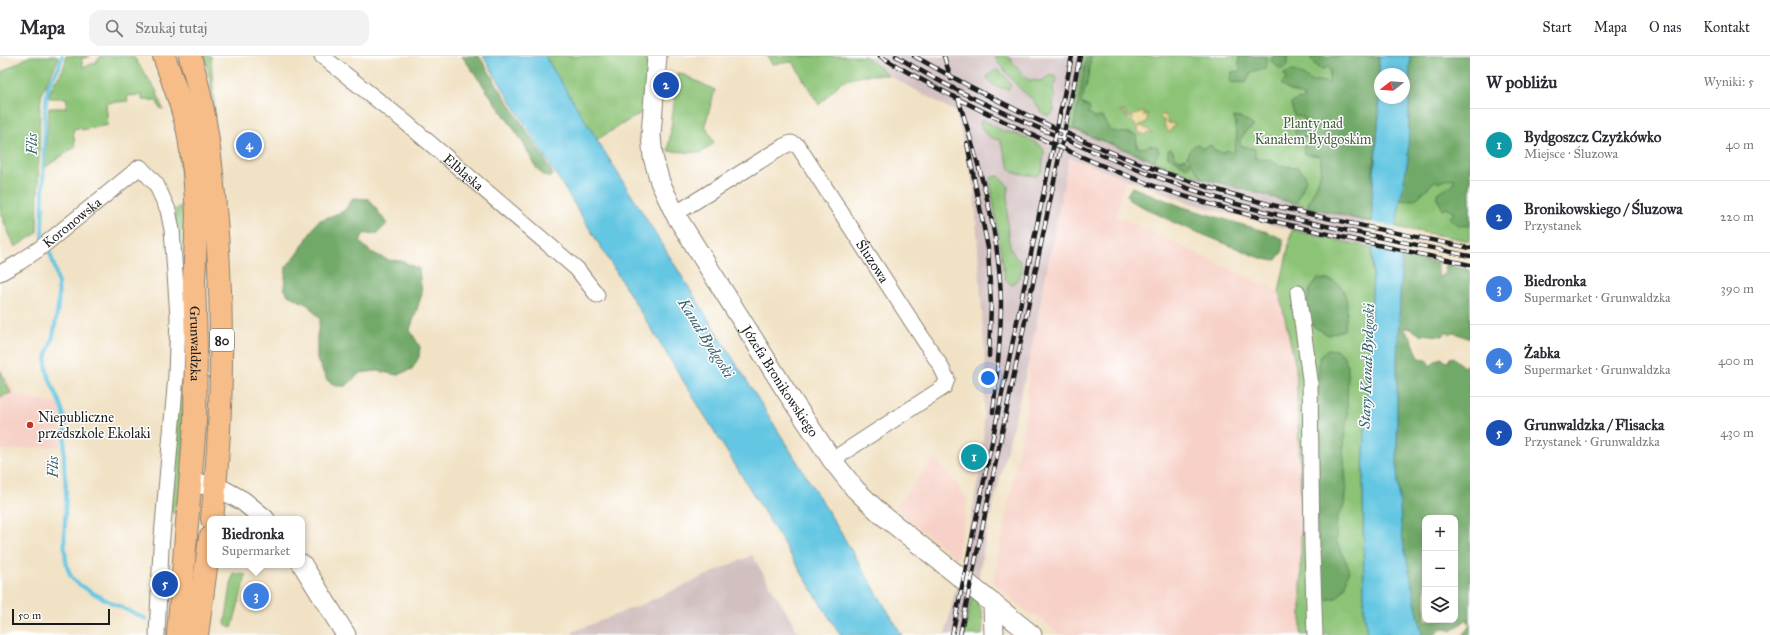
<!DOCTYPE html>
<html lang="pl">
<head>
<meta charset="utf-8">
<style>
  body { margin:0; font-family:"IM FELL Great Primer",serif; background:#f2f2f3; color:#2b2b33 }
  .controls { position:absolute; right:12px; bottom:12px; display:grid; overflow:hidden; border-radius:8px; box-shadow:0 2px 10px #0003 }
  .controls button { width:36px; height:36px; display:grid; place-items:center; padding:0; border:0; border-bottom:1px solid #e1e1e2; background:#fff; color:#2b2b33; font:20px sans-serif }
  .compass { position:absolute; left:1374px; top:12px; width:36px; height:36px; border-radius:50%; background:#fff; box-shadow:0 2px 10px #0003; rotate:253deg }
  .scale { position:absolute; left:12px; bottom:10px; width:98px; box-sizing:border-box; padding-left:4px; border:2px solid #1c1c1c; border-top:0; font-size:11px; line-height:14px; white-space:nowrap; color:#1c1c1c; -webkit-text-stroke:3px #fff; paint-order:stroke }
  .you { position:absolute; left:988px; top:322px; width:14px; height:14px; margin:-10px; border:3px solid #fff; border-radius:50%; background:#1a73e8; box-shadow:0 0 0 6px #1a73e833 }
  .badge { display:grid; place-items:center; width:26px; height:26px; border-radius:50%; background:#b45309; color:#fff; font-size:13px; font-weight:700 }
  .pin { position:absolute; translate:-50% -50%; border:2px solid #fff; box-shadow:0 1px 4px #0006 }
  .popup { position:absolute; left:207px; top:460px; width:98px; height:52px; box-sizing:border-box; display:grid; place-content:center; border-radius:8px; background:#fff; filter:drop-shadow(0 1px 3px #0005); font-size:13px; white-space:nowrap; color:#7c7c81 }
  .popup b { font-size:15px; color:#2b2b33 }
  .popup::after { content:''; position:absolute; left:50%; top:100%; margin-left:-8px; border:8px solid transparent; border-top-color:#fff }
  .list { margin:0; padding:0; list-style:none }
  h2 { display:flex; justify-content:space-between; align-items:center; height:52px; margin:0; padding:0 16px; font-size:17px }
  h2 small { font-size:13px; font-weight:400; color:#7c7c81 }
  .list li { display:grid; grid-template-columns:26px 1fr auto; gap:12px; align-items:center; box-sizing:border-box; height:72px; padding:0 16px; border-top:1px solid #e1e1e2 }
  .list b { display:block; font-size:15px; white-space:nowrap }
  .list p { margin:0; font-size:13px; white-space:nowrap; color:#7c7c81 }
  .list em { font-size:13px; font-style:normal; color:#7c7c81 }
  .icon { flex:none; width:22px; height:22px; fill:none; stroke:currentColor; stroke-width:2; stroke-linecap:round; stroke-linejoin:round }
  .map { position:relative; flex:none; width:1470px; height:579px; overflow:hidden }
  header { display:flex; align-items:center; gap:24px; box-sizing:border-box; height:56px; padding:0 20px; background:#fff; border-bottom:1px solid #e1e1e2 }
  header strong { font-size:19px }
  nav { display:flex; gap:22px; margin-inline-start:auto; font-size:14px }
  .search { width:280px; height:36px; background:#f2f2f3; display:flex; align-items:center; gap:10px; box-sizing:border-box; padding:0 14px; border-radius:12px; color:#7c7c81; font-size:15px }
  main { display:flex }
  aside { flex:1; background:#fff }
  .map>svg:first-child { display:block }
</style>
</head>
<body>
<header>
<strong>Mapa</strong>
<div class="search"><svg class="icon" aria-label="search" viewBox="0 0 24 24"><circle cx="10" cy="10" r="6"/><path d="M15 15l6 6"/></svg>Szukaj tutaj</div>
<nav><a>Start</a><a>Mapa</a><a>O nas</a><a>Kontakt</a></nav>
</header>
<main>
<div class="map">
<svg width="1470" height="579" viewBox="0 0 1470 579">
  <rect width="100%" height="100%" fill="#fff"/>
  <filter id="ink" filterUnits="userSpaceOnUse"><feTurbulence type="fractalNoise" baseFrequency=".025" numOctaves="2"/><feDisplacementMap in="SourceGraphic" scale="8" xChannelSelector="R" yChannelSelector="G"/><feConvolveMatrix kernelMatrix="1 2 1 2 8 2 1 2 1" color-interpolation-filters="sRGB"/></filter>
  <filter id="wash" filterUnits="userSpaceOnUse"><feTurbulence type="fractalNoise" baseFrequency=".012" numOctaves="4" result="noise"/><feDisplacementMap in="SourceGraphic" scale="16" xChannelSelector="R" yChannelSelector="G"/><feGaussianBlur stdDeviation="0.9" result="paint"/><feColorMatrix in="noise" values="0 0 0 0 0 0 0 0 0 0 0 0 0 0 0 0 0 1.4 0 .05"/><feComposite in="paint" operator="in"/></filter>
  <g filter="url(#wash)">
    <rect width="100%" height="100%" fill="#f1e2c5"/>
    <g fill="#f7d1c7">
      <path d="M1069 101 1125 122 1117 160 1279 236 1296 311 1301 440V579H1060L1035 558 1030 559 993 526 1027 351 1029 305Z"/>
      <path d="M0 310 16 339 59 348 61 390 0 394Z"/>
      <path d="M935 402 967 442 957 503 895 452Z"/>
    </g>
    <g fill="#d2bfc0">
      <path d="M865 0H1084L1069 72 1184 117 1363 165 1370 191 1292 174 1196 149 1069 101 1029 305 987 474 968 579H945L964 496 983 400 985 305 974 130 956 56 888 19Z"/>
      <path d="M752 499 800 579H574L572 576 640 549Z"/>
    </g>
    <g fill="#8cc376" stroke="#547049" fill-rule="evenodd">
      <path d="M30 0H58V4L42 36 40 50 37 177 15 191 0 157V17Z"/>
      <path d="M66 0H90L81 3 84 11 95 7 101 0H133L156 34 163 53 160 52 156 44H142V39L127 40 128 45 106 47 108 69 82 74V72L73 73 75 91 44 112 49 52H66L67 42H49C49 25 66 20 66 0Z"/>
      <path d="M204 0H211L215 61H212L210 23Z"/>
      <path d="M545 0H647V24L641 57 596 84Z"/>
      <path d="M767 0H865L888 19H867L842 25 819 49 793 6 772 8Z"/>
      <path d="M994 0H1007L1028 24 1041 25 1049 20H1055L1057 25 1053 34 1055 40 1053 47 1054 55 1050 60 1043 58 1034 45 1017 30Z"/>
      <path d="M1084 0H1470V185L1363 165 1184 117 1069 72ZM1380 18H1404V42H1380Z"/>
      <path d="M995 14C1003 15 1008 23 1011 30L1009 33C999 32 991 30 987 21Z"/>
      <path d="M678 16 715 34 705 69 714 87 701 97 668 95Z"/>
      <path d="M984 64 1001 74 1028 82 1042 91 1044 95 1042 116 1036 120 1014 117 1010 113 1000 84C990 83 982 77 980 66Z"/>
      <path d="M184 94 187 116 189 315 179 457H172L170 454 175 154 182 149 183 144 179 95Z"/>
      <path d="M999 120 1008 130C1009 150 1002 195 1020 205L1022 215 1018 223 1011 229 1005 223 990 124 992 121Z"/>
      <path d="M1292 174 1372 192 1373 218 1363 417 1364 554 1367 579H1301V440L1296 311 1279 236Z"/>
      <path d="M0 314 11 337 0 341Z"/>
      <path d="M233 517 246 519 232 572 225 568Z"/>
      <path d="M972 539C983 553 984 561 982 579H964Z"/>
    </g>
    <g fill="#71a967" stroke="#466242" fill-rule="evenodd">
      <path d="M462 0H479L550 112 553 119 550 122 543 119 537 113 521 83Z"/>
      <path d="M1087 0H1091L1087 27 1081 46 1082 48 1089 51 1090 54 1087 57 1091 58 1094 62 1102 61C1105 65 1106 69 1109 73 1114 78 1127 75 1136 79L1137 91 1143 92 1152 89 1157 91 1159 95 1154 105 1073 73Z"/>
      <path d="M1239 0H1265L1267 2 1266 12 1251 16 1245 27 1236 26 1232 27 1230 25 1232 16 1238 15 1241 13 1239 9Z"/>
      <path d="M1274 0H1287C1289 6 1288 9 1283 13L1279 12 1271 5Z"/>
      <path d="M1311 0H1379V60L1373 117 1372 166 1307 151C1312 137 1327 114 1319 100L1305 98 1303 92 1309 86 1305 80 1299 83 1294 76 1299 71 1303 70 1305 64 1304 62 1294 59 1291 48 1298 43 1302 44 1304 42V40L1286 33 1281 28 1286 24 1284 18C1295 11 1303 19 1311 25H1318L1329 27 1330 13 1327 11 1323 13 1318 12 1311 3Z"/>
      <path d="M1410 0H1470V170C1459 169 1457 172 1450 161L1454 157 1452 156 1448 151 1443 154 1437 142V137L1453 128 1454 122 1439 126 1435 125 1417 142 1407 145 1400 144 1408 103Z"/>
      <path d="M1233 61 1238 62 1240 61 1254 70 1246 75 1240 84V89L1255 93V102L1269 104 1278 109 1298 112 1305 118 1306 124 1296 148 1202 122 1193 109 1191 107 1189 111C1185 111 1175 103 1168 101V94L1171 93 1173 95 1174 100 1180 104 1185 102 1190 106V103L1187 101C1188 95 1192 89 1198 88L1202 92 1211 89 1213 93 1222 97 1228 94 1233 98 1237 82 1235 72 1236 67Z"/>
      <path d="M1132 131 1183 151 1267 176 1283 183V195L1275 205 1263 203 1177 168 1129 144 1127 139Z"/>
      <path d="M353 142 369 143 387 168 378 177 363 178 360 186 371 196 388 204 402 205 419 213 422 238 410 274 420 291 419 301 412 313 397 319 377 315 360 317 346 330H336L327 324 317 304V280L320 263 308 249 288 239 284 232 286 211 298 197 318 165 344 155Z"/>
      <path d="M1402 199 1438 207V219L1439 221 1445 217 1446 209 1470 214V283L1455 277 1449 278 1446 275 1442 280 1419 278 1409 272 1404 273 1411 282 1419 302 1426 303 1430 310 1436 304 1442 302 1444 305 1448 306 1450 302 1454 301 1463 311 1470 307V579H1463L1470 569 1467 563 1452 575 1441 572 1435 579H1422L1402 480 1397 413V302ZM1425 462H1455V564H1425Z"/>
      <path d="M1317 223C1322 224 1329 223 1333 225 1352 234 1347 259 1344 274L1328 279 1313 270 1306 253 1310 233Z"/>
      <path d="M1328 293 1336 294 1343 299 1348 309 1347 362 1343 392 1346 426 1344 450 1337 462 1336 484 1349 512 1346 529 1338 541 1323 545 1320 533 1315 395 1319 304 1322 298Z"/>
    </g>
    <g fill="#eeda9e" stroke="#857b5d">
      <path d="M1120 55H1125L1128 62 1131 61 1133 64 1132 60 1144 56V61L1147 57V66L1137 70 1139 71 1142 70 1153 77H1147L1146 79 1139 77 1138 72 1135 71 1136 69 1125 61 1126 59Z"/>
      <path d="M1163 58 1167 62 1168 67 1175 68 1169 77 1165 71 1164 64 1159 62Z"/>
    </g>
    <g fill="#64c6e2" stroke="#40717f" fill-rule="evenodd">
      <path d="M483 0H545L829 457 902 579H840Z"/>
      <path d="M1379 0H1410L1408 103 1396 169 1402 199 1397 302V413L1402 480 1422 579H1367L1364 554 1363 417 1373 218 1372 141 1379 60ZM1380 18H1404V42H1380Z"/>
    </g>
    <path fill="#f1e2c5" d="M1370 166 1398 172 1404 199 1370 191Z"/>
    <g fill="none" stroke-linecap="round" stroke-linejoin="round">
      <g stroke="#64c6e2" stroke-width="4">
        <path d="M42 180 45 54 48 30 59 11 62 0"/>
        <path d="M50 197C62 229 60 247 53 280 51 288 46 298 46 306 45 324 63 344 65 366 66 378 64 390 64 402 64 414 66 426 66 438 66 459 60 505 72 522 81 534 131 556 146 563"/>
      </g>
    </g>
  </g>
  <g filter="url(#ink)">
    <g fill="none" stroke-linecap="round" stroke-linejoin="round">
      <defs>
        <g id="minor">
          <path id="s1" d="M322 0 404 65 577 213 597 239"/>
          <path id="s2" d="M675 158 784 90 791 87 798 90 940 309 947 323 944 331 832 404"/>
          <path id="s3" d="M0 217 20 206 39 193 140 111 156 128 168 154 172 174 178 261 176 320 161 492 157 579"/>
          <path d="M1298 237 1310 323 1312 491 1315 579"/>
        </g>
        <g id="tertiary">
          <path id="s4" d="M657 0 651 79 653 101 660 126 675 158 786 335 832 404 855 433 880 457 1032 579"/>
          <path d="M190 427 216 430 243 445 265 463"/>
          <path d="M302 508 346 579"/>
          <path d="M993 547 994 579"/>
        </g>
        <g id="primary">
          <path id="s5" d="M164 0 180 46 188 75 194 114 197 158 194 224 196 289 195 368 178 579"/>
          <path d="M190 0C206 54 212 108 216 164 224 265 223 362 212 463"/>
          <path d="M197 579 210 482"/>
        </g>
      </defs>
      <use href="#minor" stroke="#867f70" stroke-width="17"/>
      <use href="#tertiary" stroke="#867f70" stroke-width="21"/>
      <use href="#primary" stroke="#867f70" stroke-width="24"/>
      <use href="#minor" stroke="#fff" stroke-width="15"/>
      <use href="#tertiary" stroke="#fff" stroke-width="19"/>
      <use href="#primary" stroke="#f7bd88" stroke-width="22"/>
      <defs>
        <g id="rail">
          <path d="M880 0C933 32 989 59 1046 85 1093 106 1141 127 1190 142 1281 170 1376 188 1470 209"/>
          <path d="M896 0C944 30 997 54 1050 77 1110 103 1170 128 1233 147 1311 169 1391 183 1470 200"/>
          <path d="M914 0C1008 53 1108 100 1211 132 1296 158 1384 174 1470 192"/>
          <path d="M944 0 951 23"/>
          <path d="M958 42C979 109 1000 175 1001 247 1001 283 997 320 993 356"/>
          <path d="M967 87 988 192 991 248 989 300"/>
          <path d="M952 579 1072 0"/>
          <path d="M960 579 1080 0"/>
        </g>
      </defs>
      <use href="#rail" stroke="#1c1c1c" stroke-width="4.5"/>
      <use href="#rail" stroke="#fff" stroke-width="3" stroke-dasharray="9" stroke-linecap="butt"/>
    </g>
  </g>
  <circle fill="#c8321e" stroke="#fff" stroke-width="1.5" cx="30" cy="369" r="4"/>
  <g text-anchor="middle" stroke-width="3" stroke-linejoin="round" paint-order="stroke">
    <rect fill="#fff" stroke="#606060" stroke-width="1" x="210" y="273" width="24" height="22" rx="3"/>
    <g font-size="13" font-weight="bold" fill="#1c1c1c">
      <text x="222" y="289">80</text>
    </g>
    <g font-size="14" fill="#495f40" stroke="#fff">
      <text x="1313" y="72">Planty nad<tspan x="1313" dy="16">Kanałem Bydgoskim</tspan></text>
    </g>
    <g font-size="14" fill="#1c1c1c" stroke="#fff">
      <text dy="5" stroke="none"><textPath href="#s1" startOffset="183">Elbląska</textPath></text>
      <text dy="5" stroke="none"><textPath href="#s3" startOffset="88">Koronowska</textPath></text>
      <text dy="5" stroke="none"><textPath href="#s2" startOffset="281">Śluzowa</textPath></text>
      <text dy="5" stroke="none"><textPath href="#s5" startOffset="292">Grunwaldzka</textPath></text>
      <text dy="5" stroke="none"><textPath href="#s4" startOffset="360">Józefa Bronikowskiego</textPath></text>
    </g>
    <g font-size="14" fill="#1c1c1c" stroke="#fff" text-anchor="start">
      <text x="38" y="366">Niepubliczne<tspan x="38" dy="16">przedszkole Ekolaki</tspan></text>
    </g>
    <g font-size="15" font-style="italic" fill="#39606b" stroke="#fff">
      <text transform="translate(32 88) rotate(-89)" y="5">Flis</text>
      <text transform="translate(706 282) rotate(58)" y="5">Kanał Bydgoski</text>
      <text transform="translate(1367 310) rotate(-88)" y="5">Stary Kanał Bydgoski</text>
      <text transform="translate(53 411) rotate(-89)" y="5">Flis</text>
    </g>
  </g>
</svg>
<div class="controls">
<button>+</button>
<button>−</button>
<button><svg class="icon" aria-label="layers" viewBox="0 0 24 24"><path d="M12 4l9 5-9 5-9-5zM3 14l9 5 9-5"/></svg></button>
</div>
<svg class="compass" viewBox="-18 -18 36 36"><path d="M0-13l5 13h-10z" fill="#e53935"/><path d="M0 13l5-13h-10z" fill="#7c7c81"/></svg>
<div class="scale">50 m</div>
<div class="you"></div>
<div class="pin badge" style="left:974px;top:401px;background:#0f9aa8">1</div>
<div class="pin badge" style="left:666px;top:29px;background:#1a4fb4">2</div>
<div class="pin badge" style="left:256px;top:540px;background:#3f7fe0">3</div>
<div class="popup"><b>Biedronka</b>Supermarket</div>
<div class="pin badge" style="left:249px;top:89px;background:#3f7fe0">4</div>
<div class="pin badge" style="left:165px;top:528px;background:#1a4fb4">5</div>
</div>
<aside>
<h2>W pobliżu<small>Wyniki: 5</small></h2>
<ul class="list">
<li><span class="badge" style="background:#0f9aa8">1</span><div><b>Bydgoszcz Czyżkówko</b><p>Miejsce · Śluzowa</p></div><em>40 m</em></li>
<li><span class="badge" style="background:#1a4fb4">2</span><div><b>Bronikowskiego / Śluzowa</b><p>Przystanek</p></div><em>220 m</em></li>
<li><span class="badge" style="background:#3f7fe0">3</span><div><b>Biedronka</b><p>Supermarket · Grunwaldzka</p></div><em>390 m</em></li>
<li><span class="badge" style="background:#3f7fe0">4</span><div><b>Żabka</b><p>Supermarket · Grunwaldzka</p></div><em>400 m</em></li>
<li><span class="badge" style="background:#1a4fb4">5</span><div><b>Grunwaldzka / Flisacka</b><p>Przystanek · Grunwaldzka</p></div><em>430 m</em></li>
</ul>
</aside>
</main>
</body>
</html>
